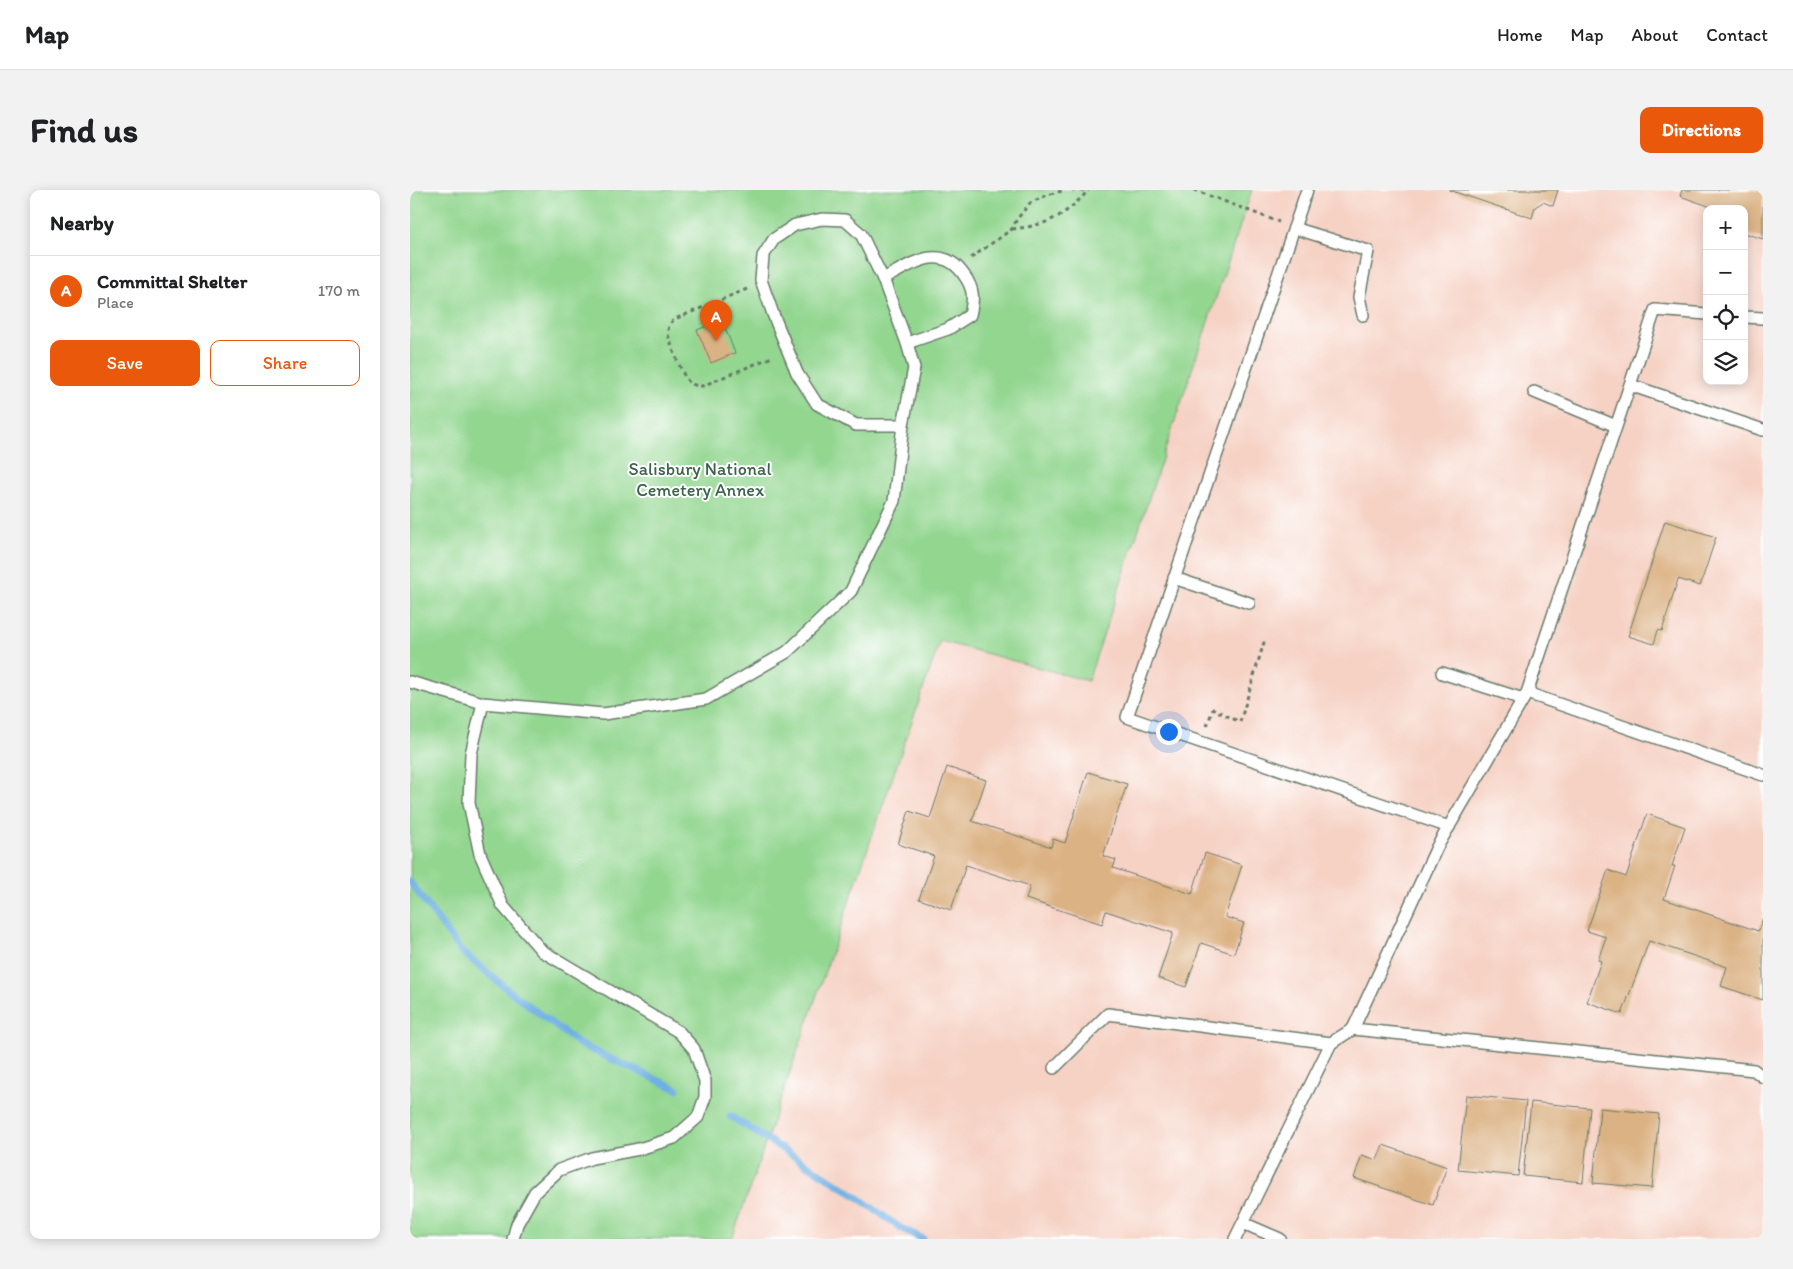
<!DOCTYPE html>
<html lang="en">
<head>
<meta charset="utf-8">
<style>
  body { margin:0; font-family:Itim,sans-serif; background:#f2f2f2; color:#202124 }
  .controls { position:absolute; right:15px; top:15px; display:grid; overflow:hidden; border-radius:10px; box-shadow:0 2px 12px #0003 }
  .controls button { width:45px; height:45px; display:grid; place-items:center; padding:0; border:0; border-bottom:1px solid #e0e0e0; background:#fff; color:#202124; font:25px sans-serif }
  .you { position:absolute; left:758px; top:541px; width:18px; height:18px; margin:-12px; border:4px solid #fff; border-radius:50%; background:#1a73e8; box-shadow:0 0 0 8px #1a73e833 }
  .badge { display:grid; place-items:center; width:32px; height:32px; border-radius:50%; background:#ea580c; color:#fff; font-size:16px; font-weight:700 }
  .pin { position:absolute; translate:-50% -41px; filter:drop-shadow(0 1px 2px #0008) }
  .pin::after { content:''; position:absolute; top:26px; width:18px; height:15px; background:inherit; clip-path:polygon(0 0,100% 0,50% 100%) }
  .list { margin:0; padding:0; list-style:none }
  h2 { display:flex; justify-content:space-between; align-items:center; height:65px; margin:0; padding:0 20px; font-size:21px }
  h2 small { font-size:16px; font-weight:400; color:#757577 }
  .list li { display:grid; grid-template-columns:32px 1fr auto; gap:15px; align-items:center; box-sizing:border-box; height:70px; padding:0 20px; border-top:1px solid #e0e0e0 }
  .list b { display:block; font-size:19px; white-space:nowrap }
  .list p { margin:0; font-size:16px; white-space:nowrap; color:#757577 }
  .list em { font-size:16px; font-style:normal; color:#757577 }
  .actions { display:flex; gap:10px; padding:15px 20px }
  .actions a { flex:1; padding:11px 0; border:1px solid #ea580c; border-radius:10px; text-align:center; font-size:18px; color:#ea580c }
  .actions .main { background:#ea580c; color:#fff }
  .icon { flex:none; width:28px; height:28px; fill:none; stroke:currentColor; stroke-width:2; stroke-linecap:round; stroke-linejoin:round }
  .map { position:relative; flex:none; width:1353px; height:1049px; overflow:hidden; border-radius:10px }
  header { display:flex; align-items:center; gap:30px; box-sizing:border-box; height:70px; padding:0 25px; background:#fff; border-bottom:1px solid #e0e0e0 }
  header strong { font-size:24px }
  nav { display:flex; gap:28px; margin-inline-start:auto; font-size:18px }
  .intro { display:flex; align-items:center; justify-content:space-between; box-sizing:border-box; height:120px; padding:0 30px }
  h1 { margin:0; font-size:35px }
  .button { padding:12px 22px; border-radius:10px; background:#ea580c; color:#fff; font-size:18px; font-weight:700 }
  main { display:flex; gap:30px; padding:0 30px }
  aside { flex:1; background:#fff; border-radius:10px; box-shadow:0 2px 12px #0003 }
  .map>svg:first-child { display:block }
</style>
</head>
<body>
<header>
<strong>Map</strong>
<nav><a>Home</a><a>Map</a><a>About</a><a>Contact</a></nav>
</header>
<div class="intro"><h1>Find us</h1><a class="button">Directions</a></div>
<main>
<aside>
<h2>Nearby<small></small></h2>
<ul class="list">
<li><span class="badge">A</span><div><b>Committal Shelter</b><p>Place</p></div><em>170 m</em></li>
</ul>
<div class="actions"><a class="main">Save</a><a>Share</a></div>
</aside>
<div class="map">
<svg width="1353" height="1049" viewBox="0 0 1353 1049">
  <rect width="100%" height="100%" fill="#fff"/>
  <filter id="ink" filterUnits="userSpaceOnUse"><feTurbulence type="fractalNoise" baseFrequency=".02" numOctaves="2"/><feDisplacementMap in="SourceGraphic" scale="10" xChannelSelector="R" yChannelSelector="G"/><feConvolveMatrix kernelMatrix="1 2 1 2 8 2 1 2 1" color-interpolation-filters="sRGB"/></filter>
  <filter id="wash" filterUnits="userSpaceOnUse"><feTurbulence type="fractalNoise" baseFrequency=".0096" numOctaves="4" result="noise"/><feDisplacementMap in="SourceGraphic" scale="20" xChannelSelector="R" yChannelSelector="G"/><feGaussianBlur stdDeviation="1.12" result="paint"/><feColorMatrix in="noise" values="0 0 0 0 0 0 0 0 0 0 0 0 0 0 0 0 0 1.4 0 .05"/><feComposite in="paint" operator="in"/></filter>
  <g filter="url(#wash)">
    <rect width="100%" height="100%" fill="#f3e9d2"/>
    <path fill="#f6d2c4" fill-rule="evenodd" d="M0 0H1353V1049H0ZM1297 19H1334V191H1297Z"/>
    <path fill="#92d68f" stroke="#588a62" d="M0 0H842L678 491 530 451 322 1049H0Z"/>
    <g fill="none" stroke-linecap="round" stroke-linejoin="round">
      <g stroke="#6db0e2" stroke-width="7">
        <path d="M0 692 50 760 101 802 169 854 267 899"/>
        <path d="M320 926 442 1003 489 1037 513 1049"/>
      </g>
    </g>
    <g id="blocks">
      <g fill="#dbb284">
        <path d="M1039 0H1148L1143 16 1133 12 1125 17 1122 28Z"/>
        <path d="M1272 0H1353V49L1334 43V19H1307L1270 6Z"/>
        <path d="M312 130 325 163 301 173 287 140Z"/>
        <path d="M1255 331 1306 347 1290 396 1268 389 1252 441 1248 440 1244 454 1218 446Z"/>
        <path d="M537 577 576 590 562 631 641 657 643 649 655 653 678 582 717 594 693 666 706 670 703 678 782 704 795 663 832 675 815 727 834 733 824 764 791 753 776 797 748 788 763 743 696 721 692 734 616 709 620 696 556 675 541 720 509 709 524 666 488 654 499 621 520 628Z"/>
        <path d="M1237 624 1275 637 1262 676H1265L1254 709 1348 741 1353 728V810L1311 796 1317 777 1239 751 1212 824 1177 812 1191 771 1188 770 1196 747 1177 741 1198 680 1216 687Z"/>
        <path d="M1056 905 1116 911 1108 986 1048 980Z"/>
        <path d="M1121 912 1180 918 1173 992 1113 986Z"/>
        <path d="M1190 918 1249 924 1242 998 1183 993Z"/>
        <path d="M973 955 1037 977 1023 1015 944 988 952 965 967 970Z"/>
      </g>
    </g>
  </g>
  <g filter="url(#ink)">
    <use href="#blocks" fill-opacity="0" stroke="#69796b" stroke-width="1"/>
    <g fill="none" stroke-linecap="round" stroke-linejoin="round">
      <defs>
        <g id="service">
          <path d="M884 38 897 0"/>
          <path d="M473 89C500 75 531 51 554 85 564 99 564 108 560 125L538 139 497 153"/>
          <path d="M1297 124 1245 120 1117 503 1027 657 943 839 1344 880 1353 887"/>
          <path d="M953 125 949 107 958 61 884 38 717 527 1039 637"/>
          <path d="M1334 127 1353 128"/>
          <path d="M1220 195 1353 240"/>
          <path d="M1124 202 1206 236"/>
          <path d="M764 388 839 413"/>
          <path d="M1032 483 1113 509"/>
          <path d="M0 492 73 513 193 524 296 509 377 462 441 401 484 311 493 235 504 178 497 153 473 89 451 44 435 30 412 29 385 35 364 49 353 66 351 90 363 124 387 183 407 214 446 235H493"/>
          <path d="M1117 503 1353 585"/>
          <path d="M73 513 61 564 59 613 70 664 93 716 132 761 269 842 284 859 295 891V907L288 927 264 948 229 959 182 968 149 980 125 1002 107 1034 103 1049"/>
          <path d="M644 878 698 824 921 853 943 839"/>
          <path d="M833 1033 870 1049"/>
          <path d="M825 1049 921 853"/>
        </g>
      </defs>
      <use href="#service" stroke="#69796b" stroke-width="14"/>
      <g stroke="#69796b" stroke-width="3" stroke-dasharray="4 4" stroke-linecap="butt">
        <path d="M662 0H679"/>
        <path d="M784 0 869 32"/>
        <path d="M602 39C639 35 653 27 678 1"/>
        <path d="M561 68 602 39 607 29 620 13 637 5 655 0"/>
        <path d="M337 99 265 129C261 132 258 136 258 142 257 147 272 182 275 187 279 194 285 196 292 196L362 167"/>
        <path d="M797 536 803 519 830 532 855 449"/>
      </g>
      <use href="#service" stroke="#fff" stroke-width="11"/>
    </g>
  </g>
  <g text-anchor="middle" stroke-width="4" stroke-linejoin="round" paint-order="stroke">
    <g font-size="18" fill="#3c634b" stroke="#fff">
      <text x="290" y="285">Salisbury National<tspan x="290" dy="21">Cemetery Annex</tspan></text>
    </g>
  </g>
</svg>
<div class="controls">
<button>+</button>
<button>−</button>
<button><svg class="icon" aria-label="locate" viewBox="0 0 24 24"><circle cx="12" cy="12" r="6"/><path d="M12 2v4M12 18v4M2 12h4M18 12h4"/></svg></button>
<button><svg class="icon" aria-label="layers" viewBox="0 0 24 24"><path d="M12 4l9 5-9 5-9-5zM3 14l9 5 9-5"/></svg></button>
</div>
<div class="you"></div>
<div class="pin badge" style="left:306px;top:151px">A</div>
</div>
</main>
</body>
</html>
